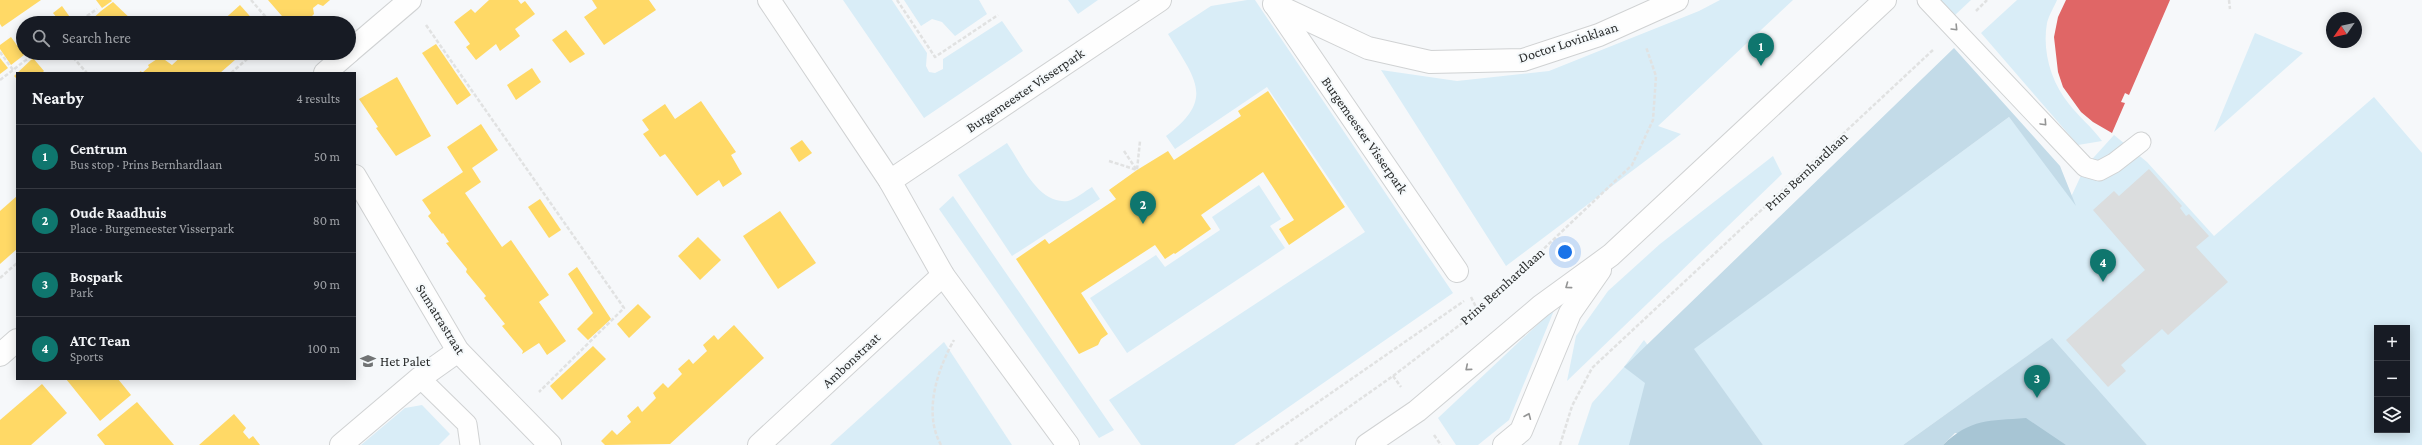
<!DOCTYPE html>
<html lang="en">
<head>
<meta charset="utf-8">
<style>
  body { margin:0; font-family:"Crimson Pro",serif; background:#242831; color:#f1f3f6 }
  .controls { position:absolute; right:12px; bottom:12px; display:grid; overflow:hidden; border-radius:0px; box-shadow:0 2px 10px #0003 }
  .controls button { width:36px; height:36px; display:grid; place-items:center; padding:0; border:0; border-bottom:1px solid #363941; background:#171b24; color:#f1f3f6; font:20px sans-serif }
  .compass { position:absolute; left:2326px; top:12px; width:36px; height:36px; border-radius:50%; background:#171b24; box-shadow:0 2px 10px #0003; rotate:236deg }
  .you { position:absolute; left:1565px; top:252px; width:14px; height:14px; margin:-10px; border:3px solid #fff; border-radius:50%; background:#1a73e8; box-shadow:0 0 0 6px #1a73e833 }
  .badge { display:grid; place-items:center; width:26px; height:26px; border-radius:50%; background:#0f766e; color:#fff; font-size:13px; font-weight:700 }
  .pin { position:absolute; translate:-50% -33px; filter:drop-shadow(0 1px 2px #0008) }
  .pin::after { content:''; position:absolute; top:21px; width:14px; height:12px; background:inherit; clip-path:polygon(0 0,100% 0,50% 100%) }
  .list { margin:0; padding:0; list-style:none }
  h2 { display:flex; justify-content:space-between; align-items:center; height:52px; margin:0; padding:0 16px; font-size:17px }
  h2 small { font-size:13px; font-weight:400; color:#9ea1a6 }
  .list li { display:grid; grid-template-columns:26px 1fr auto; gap:12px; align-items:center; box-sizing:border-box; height:64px; padding:0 16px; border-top:1px solid #363941 }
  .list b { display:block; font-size:15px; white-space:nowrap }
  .list p { margin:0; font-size:13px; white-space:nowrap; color:#9ea1a6 }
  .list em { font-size:13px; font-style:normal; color:#9ea1a6 }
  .icon { flex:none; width:22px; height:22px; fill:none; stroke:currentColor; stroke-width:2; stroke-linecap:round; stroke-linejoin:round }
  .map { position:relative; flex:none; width:2422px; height:445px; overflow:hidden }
  .search { position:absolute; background:#171b24; box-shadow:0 2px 10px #0003; left:16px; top:16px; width:340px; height:44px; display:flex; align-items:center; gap:10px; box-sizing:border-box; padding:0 14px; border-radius:22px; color:#9ea1a6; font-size:15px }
  .panel { position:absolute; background:#171b24; box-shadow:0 2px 10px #0003; left:16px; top:72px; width:340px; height:308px; border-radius:0px }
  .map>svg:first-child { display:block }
</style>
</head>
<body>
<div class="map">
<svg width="2422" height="445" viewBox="0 0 2422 445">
  <rect width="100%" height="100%" fill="#f6f8fa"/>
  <g fill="#d9edf7" fill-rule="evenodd">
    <path d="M843 0H892L927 53 926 66 929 72 935 73 943 69V59L1002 21 1023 51 924 118Z"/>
    <path d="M904 0H979L987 14 955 36 942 22 932 19 921 26Z"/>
    <path d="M1068 0H1098L1078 14Z"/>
    <path d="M1247 0H1255L1453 293 1234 445H1141L1109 400 1365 232 1267 87 1175 149 1166 136C1216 99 1195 79 1168 34L1211 6Z"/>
    <path d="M1720 0H1793L1658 126 1681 134 1506 266 1381 70 1457 81 1549 71 1699 11Z"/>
    <path d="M1940 0H1971L1954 16Z"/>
    <path d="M2017 0H2057C2054 7 2049 15 2047 23 2042 51 2051 82 2069 104 2079 117 2092 127 2102 141L2078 145 1981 33Z"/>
    <path d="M2255 33 2303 53 2214 132Z"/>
    <path d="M2374 97 2422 153V445H2147L2051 339 1903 445H1763L1693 349 2009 117 2071 197 2085 167 2114 135 2147 162 2214 236ZM2377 328H2407V430H2377Z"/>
    <path d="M1007 143C1021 163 1038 205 1068 201 1076 199 1085 191 1092 187L1100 199 1012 256 958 175Z"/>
    <path d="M1773 156 1782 174 1567 381 1576 336 1608 291 1660 244Z"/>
    <path d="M1259 185 1281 219 1270 226 1285 248 1127 353 1090 298 1156 255 1165 267 1220 230 1212 217Z"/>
    <path d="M953 196 1114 430 1099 438 939 209Z"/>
    <path d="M1555 308 1509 420 1478 445H1456L1438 418Z"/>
    <path d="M1644 340 1719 445H1578L1592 403 1624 367Z"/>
    <path d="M944 342 1012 445H830Z"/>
    <path d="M422 405 450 434 439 445H361L405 408Z"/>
  </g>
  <g fill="#c3dbe8">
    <path d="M1954 48 2060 166 2076 206 2009 117 1694 349 1763 445H1629L1645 383 1624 367Z"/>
    <path d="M2052 338 2147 445H2066L1955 433 1943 445H1903Z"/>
  </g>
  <path fill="#a7c5d4" d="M2026 418 2066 445H1943C1971 418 1989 421 2026 418Z"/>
  <g fill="#ffd966">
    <path d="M0 0H41L2 27 0 24Z"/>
    <path d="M96 0H111L112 1 102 8Z"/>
    <path d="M268 0H330L323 6 318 4 313 8 314 14 308 20 302 18 296 23H288Z"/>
    <path d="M489 0H518L521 4 525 1 535 14 515 29 520 36 500 51 496 44 476 60 466 47 470 44 454 22 471 9 475 13Z"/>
    <path d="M592 0H649L656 10 604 45 584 17 597 8Z"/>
    <path d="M113 2 135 23H88L101 11Z"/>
    <path d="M240 5 256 23H220Z"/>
    <path d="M62 6 72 20 68 23H61L53 13Z"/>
    <path d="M566 30 585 54 570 63 552 40Z"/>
    <path d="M11 37 24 55 11 65 0 49V45Z"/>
    <path d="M436 44 471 95 457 105 422 53Z"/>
    <path d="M185 53H243L220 73H138L141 71 142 73 149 67 148 65 157 59 165 60 172 65Z"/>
    <path d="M0 58 8 68 0 74Z"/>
    <path d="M33 58 44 71 42 73H17V79L14 76Z"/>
    <path d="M532 68 541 82 516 100 507 85Z"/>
    <path d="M397 77 431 136 396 156 376 128 378 127 359 99Z"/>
    <path d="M1268 91 1345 207 1289 245 1279 229 1294 220 1263 172 1201 215 1211 229 1175 254 1174 253 1165 259 1155 245 1081 293 1108 334 1101 339 1098 345 1079 354 1016 259 1045 239 1049 244 1116 199 1109 190 1137 170 1168 151 1174 160 1241 116 1238 111Z"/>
    <path d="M701 101 736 152 731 155 742 174 723 187 719 180 697 196 665 154 660 157 643 134 649 130 642 120 665 104 675 119Z"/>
    <path d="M481 124 498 150 472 168 481 182 465 193 502 247 511 240 549 295 539 302 566 341 547 355 539 343 522 354 523 351 502 326 505 324 484 298 486 296 466 272 467 269 446 243 449 242 443 233 442 234 428 216 431 213 422 200 463 172 447 147Z"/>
    <path d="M802 140 812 153 799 162 790 148Z"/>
    <path d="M17 196V249L0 264V211Z"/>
    <path d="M540 199 561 230 549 238 528 207Z"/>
    <path d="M780 211 816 263 778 289 743 236Z"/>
    <path d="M698 237 721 260 700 280 678 256Z"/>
    <path d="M577 267 611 319 588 340 577 329 593 313 568 274Z"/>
    <path d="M638 304 651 317 629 338 617 324Z"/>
    <path d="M734 325 764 358 670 444 605 445 601 441 612 430 617 435 631 422 627 416 638 406 642 412 656 398 653 393 663 383 668 388 682 374 678 369 689 359 693 364 707 351 703 345 714 335 718 340Z"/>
    <path d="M593 346 606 359 562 400 550 386Z"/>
    <path d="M66 379H118L131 395 100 421Z"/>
    <path d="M42 384 67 413 31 445H0V420Z"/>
    <path d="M137 402 174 445H105L97 435Z"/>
    <path d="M234 414 246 428 243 432 249 439 253 436 260 445H199Z"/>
  </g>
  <path fill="#e06666" d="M2066 0H2170L2129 95 2125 93 2121 102 2125 103 2112 133 2093 122 2081 112 2063 87 2058 72 2054 37 2058 17Z"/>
  <path fill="#dbddde" d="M2149 169 2182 206 2180 208 2186 216 2189 214 2209 236 2196 247 2228 282 2168 335 2162 329 2121 365 2126 371 2108 387 2066 340 2145 270 2093 210 2114 191 2119 196Z"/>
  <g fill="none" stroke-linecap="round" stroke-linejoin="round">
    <defs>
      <g id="lane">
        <path d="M1927 0 2085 167 2099 171 2114 163 2141 142"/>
        <path d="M420 378 467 424 470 445"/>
      </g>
      <g id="street">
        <path d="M769 0 890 181 943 275 1068 445"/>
        <path d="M1274 4 1368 48 1430 62 1523 60 1599 35 1677 0"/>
        <path d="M1275 5 1457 271"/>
        <path d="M349 52 410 0"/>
        <path d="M325 73 348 53"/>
        <path d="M355 176 458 351 550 445"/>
        <path d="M890 181 1160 0"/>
        <path d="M0 355 17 340"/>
        <path d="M341 445 420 378 458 351"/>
        <path d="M759 445 943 275"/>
      </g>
      <g id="secondary">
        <path d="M1367 445 1417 411 1541 306 1611 255 1885 0"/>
        <path d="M1504 445 1521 431 1570 313 1600 270"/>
      </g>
    </defs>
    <use href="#lane" stroke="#d0d2d3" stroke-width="21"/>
    <use href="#street" stroke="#d0d2d3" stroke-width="24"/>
    <use href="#secondary" stroke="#d0d2d3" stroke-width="24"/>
    <g stroke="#e1e2e2" stroke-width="2.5" stroke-dasharray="4 2" stroke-linecap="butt">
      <path d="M251 0 271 23"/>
      <path d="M897 0 935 57 998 15"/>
      <path d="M2229 0 2230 9"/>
      <path d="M1976 11 1987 0"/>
      <path d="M77 23 97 9"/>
      <path d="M426 25 624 308 539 392"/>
      <path d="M0 52 13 70"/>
      <path d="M69 53 87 73"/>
      <path d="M231 73 254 53"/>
      <path d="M0 80 35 53"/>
      <path d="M1124 151 1136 169"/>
      <path d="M1109 161 1137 170 1140 141"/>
      <path d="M0 278 17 263"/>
      <path d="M1471 297 1478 311"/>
      <path d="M1393 376 1401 387"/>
      <path d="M1434 435 1441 445"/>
      <path d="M941 445C923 413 937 370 954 340"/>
      <path d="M1256 445 1464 301"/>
      <path d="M1295 445 1393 376 1478 311 1632 165 1653 120 1656 76 1646 47"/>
      <path d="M1560 445 1572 406 1592 368 1934 49"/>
    </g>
    <use href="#lane" stroke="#fefefe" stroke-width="19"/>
    <use href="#street" stroke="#fefefe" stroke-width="22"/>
    <use href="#secondary" stroke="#fefefe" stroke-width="22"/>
  </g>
  <defs><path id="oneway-chevron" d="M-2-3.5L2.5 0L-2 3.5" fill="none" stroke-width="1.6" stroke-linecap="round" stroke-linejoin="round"/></defs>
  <g stroke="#949595">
    <use href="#oneway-chevron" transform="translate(1955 28) rotate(46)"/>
    <use href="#oneway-chevron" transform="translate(2044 123) rotate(47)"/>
    <use href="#oneway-chevron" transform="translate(1568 286) rotate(144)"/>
    <use href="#oneway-chevron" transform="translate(1468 368) rotate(140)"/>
    <use href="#oneway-chevron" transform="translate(1528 416) rotate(-67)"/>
  </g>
  <defs>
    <symbol id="school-bare" viewBox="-9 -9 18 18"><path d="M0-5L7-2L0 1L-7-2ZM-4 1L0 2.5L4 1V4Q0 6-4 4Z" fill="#717374" stroke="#f5f9fb" stroke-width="2.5" paint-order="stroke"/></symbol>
  </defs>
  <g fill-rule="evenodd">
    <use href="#school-bare" x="357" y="350" width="22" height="22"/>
  </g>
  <g text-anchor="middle" stroke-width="4" stroke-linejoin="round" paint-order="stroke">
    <g font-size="14" fill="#2a2c2c" stroke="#f5f9fb">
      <text transform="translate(1568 42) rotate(-18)" y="5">Doctor Lovinklaan</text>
      <text transform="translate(1025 90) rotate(-34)" y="5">Burgemeester Visserpark</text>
      <text transform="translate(1365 135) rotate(55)" y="5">Burgemeester Visserpark</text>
      <text transform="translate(1806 171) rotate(-43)" y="5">Prins Bernhardlaan</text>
      <text transform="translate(1502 286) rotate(-42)" y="5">Prins Bernhardlaan</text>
      <text transform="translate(441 319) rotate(58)" y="5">Sumatrastraat</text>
      <text transform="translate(851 360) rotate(-43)" y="5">Ambonstraat</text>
    </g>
    <g font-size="14" fill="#2a2c2c" stroke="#f5f9fb" text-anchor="start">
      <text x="380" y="366">Het Palet</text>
    </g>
  </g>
</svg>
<div class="controls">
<button>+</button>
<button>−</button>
<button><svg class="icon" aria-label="layers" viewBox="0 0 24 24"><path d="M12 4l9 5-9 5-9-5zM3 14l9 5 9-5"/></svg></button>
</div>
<svg class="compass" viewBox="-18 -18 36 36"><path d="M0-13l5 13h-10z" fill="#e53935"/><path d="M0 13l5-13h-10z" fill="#9ea1a6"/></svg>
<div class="you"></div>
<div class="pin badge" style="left:1761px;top:66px">1</div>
<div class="pin badge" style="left:1143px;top:224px">2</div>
<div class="pin badge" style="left:2037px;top:398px">3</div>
<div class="pin badge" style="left:2103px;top:282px">4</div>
<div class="search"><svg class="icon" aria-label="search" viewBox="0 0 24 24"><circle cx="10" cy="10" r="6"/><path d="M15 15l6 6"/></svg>Search here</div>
<section class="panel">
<h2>Nearby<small>4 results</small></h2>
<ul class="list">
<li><span class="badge">1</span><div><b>Centrum</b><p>Bus stop · Prins Bernhardlaan</p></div><em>50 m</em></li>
<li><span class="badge">2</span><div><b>Oude Raadhuis</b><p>Place · Burgemeester Visserpark</p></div><em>80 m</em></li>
<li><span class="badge">3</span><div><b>Bospark</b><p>Park</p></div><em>90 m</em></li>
<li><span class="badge">4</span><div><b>ATC Tean</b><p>Sports</p></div><em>100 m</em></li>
</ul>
</section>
</div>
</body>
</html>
